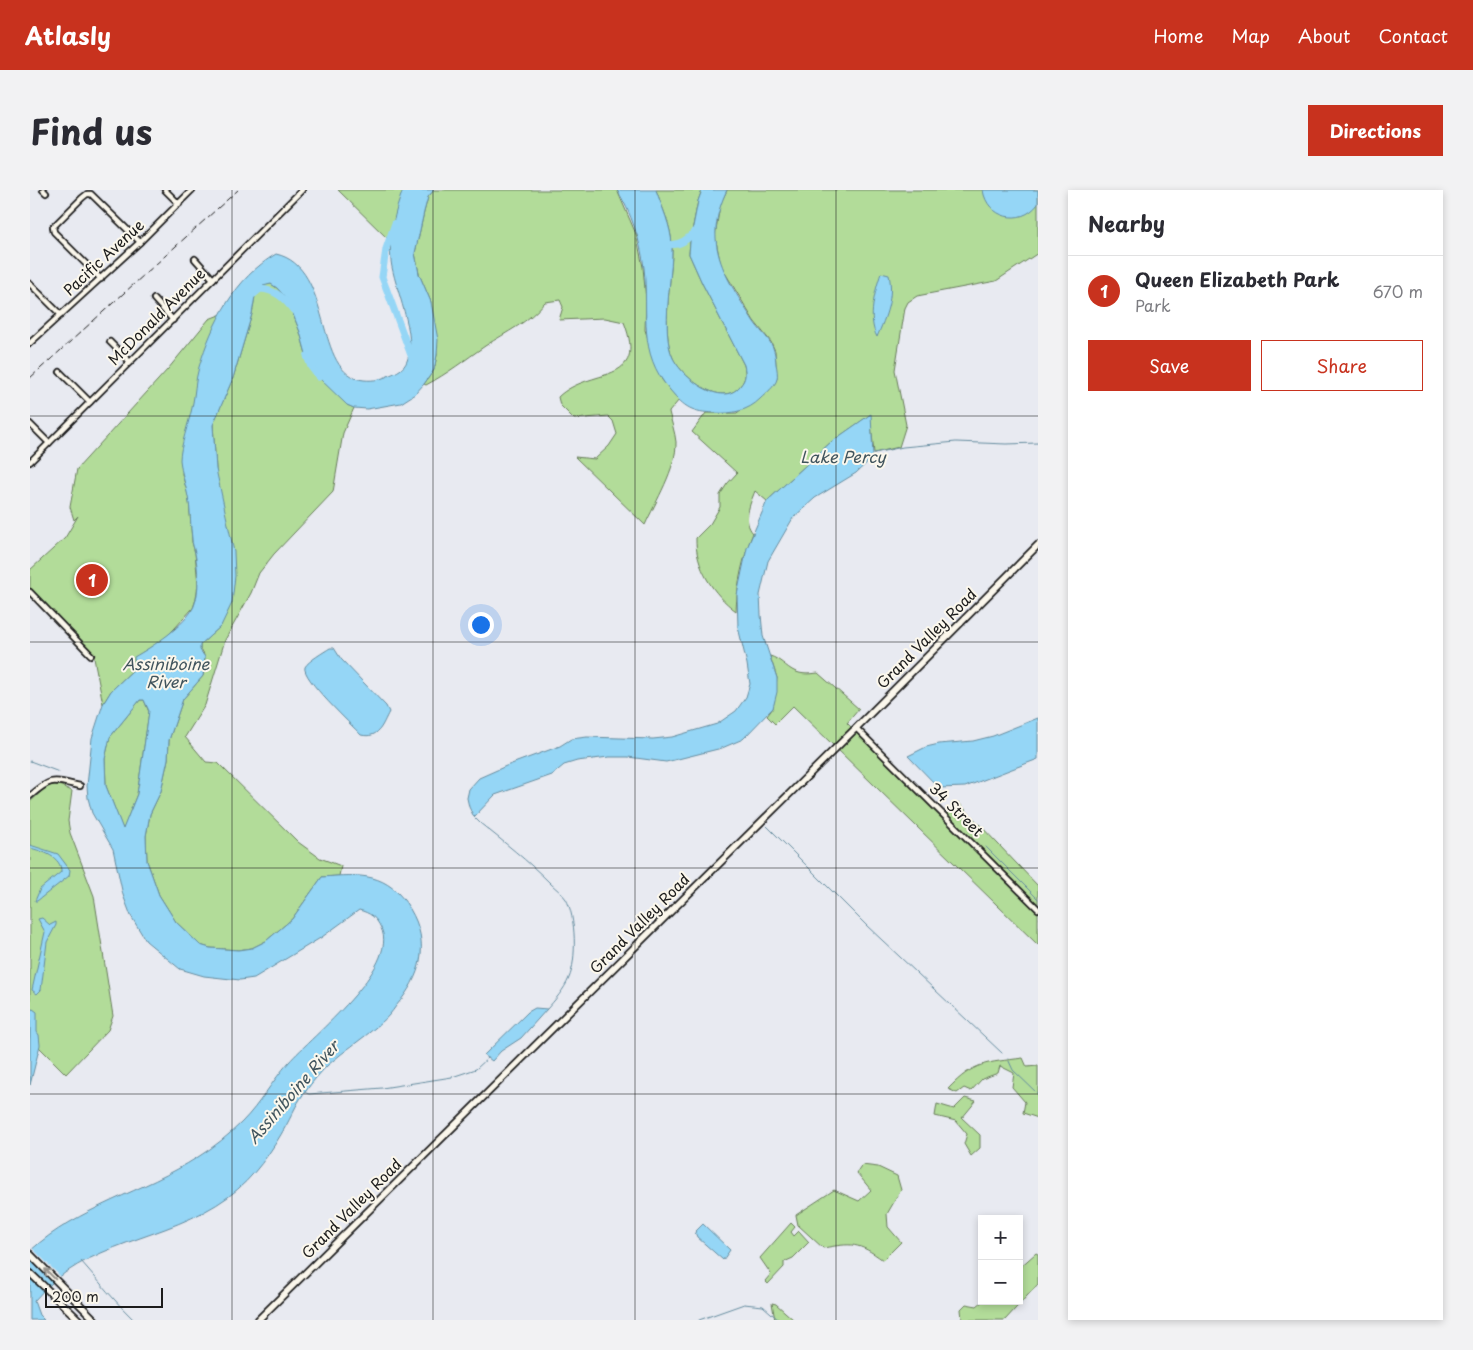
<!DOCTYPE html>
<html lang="en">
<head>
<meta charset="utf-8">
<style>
  body { margin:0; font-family:"Playpen Sans",sans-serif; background:#f2f2f3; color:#2b2b33 }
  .controls { position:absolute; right:15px; bottom:15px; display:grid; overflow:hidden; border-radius:0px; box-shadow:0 2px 8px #0003 }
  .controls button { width:45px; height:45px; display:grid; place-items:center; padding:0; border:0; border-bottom:1px solid #e1e1e2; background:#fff; color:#2b2b33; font:25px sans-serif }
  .scale { position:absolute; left:15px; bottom:12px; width:118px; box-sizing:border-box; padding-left:5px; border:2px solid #1c1c1c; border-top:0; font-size:14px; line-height:18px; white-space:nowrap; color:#1c1c1c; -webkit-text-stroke:4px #fbf7ec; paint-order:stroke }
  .you { position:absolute; left:450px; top:434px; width:18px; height:18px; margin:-12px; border:4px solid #fff; border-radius:50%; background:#1a73e8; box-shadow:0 0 0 8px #1a73e833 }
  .badge { display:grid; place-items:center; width:32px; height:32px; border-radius:50%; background:#c8321e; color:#fff; font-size:16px; font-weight:700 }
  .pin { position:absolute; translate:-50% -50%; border:2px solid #fff; box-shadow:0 1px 5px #0006 }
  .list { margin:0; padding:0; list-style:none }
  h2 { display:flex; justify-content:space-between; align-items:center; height:65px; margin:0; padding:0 20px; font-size:21px }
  h2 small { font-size:16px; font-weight:400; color:#7c7c81 }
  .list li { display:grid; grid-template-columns:32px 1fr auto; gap:15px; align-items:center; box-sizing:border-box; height:70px; padding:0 20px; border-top:1px solid #e1e1e2 }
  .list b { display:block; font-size:19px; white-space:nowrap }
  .list p { margin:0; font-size:16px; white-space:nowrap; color:#7c7c81 }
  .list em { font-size:16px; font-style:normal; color:#7c7c81 }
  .actions { display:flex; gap:10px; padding:15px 20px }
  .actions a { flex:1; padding:11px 0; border:1px solid #c8321e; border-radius:0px; text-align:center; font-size:18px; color:#c8321e }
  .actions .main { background:#c8321e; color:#fff }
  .map { position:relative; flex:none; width:1008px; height:1130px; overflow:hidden; border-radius:0px }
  header { display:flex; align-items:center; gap:30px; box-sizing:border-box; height:70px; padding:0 25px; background:#c8321e; color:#fff }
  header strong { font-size:24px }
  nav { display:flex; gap:28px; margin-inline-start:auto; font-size:18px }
  .intro { display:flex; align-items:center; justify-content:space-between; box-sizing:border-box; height:120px; padding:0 30px }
  h1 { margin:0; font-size:35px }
  .button { padding:12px 22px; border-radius:0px; background:#c8321e; color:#fff; font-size:18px; font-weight:700 }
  main { display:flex; gap:30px; padding:0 30px }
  aside { flex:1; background:#fff; border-radius:0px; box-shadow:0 2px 8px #0003 }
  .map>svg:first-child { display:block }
</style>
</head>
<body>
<header>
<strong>Atlasly</strong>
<nav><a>Home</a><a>Map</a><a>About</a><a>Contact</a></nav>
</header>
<div class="intro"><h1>Find us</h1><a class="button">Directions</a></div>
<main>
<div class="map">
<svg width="1008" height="1130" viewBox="0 0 1008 1130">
  <rect width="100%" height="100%" fill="#e8eaf1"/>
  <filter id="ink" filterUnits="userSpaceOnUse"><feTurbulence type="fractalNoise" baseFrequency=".02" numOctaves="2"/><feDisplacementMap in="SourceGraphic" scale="10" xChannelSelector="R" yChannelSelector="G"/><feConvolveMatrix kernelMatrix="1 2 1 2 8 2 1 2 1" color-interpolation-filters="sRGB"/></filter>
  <g filter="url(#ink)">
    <g fill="#b2dc99" stroke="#677c5a">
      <path d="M308 0H373L360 51Z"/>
      <path d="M404 0H587L606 44 613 77 616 110 615 140 632 190 649 210 639 222C641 231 645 242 646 252 647 277 625 313 615 335L545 267 565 269 579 256 587 244 583 231 578 226 544 229 530 215 528 207C560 176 619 197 594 132L575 128 529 130 533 117 530 110 515 112C498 133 478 141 455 156 436 169 417 184 396 195L394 194 404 180 407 165 401 112 389 84 385 63 394 22 398 7Z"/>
      <path d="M626 0H672L668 11 660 51 659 64 672 93 714 175C716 184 716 189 710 196 692 219 652 187 643 168 630 141 643 86 642 55 641 36 632 17 626 0Z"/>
      <path d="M697 0H1008V63L966 91 887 106 878 112 875 118 865 180 876 235 869 257 844 263 840 225 801 252 737 311 725 301C720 314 712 331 723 343 713 367 707 394 706 421 683 404 665 377 666 348L680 334 690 317V305L697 294 707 283 662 242 676 223H707L747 189 745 161 741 152 724 131 691 76 685 46 690 15Z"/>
      <path d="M241 94 247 98 257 109 270 142 278 171 317 215 324 218 313 243 303 302 244 364 229 383 221 403 195 450 175 515 155 547 176 572 188 573 268 652 290 668 311 676 309 686 292 687 262 729 236 751 222 758 208 760 180 758 170 755 146 732 129 705 117 671 116 646 120 624 131 601 138 569 139 550 153 509 173 486 176 474 173 462 170 460V455L191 436 186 279 183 234 203 188 222 124 225 106 233 95Z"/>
      <path d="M192 124 181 146 169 179 152 284 159 308 162 352 165 363 168 394 166 409 163 418 145 438 134 449 105 467V478L81 501 73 514 63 463 0 400V380L35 348 48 326 44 330 40 317 47 279 138 179 179 129Z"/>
      <path d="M740 466C750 469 756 477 764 481 772 485 780 484 788 483L829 519 817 533 913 627 928 612 1008 696V755L763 516 745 534 737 526 743 518 747 488Z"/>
      <path d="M110 510H114L119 522 109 592 107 604 93 640 76 596 75 569 80 547Z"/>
      <path d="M21 595H29L42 601 38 631 40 643 64 706 83 826 78 840 36 884 0 848V612L13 600Z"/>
      <path d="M993 868 997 877 1008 876V928L993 923 995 912 982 897 984 883 970 876 968 883 952 889 941 901 934 898 927 903 918 899C945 871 956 873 993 868Z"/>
      <path d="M935 908 946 911 932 928 950 945V958L941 966 934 954 937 944 926 931 905 926 907 914 924 919Z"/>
      <path d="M832 975 848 977 867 986 871 1000 857 1024 858 1037 871 1052 853 1070C828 1052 822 1053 793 1058L768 1035 766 1025 804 1000 829 1011 841 1000 827 983Z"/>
      <path d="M761 1033 765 1037 761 1042 764 1046 769 1041 779 1052 763 1068 754 1072V1077L738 1094 735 1091 741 1084 730 1068Z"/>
      <path d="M1006 1063 1008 1064V1094L975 1130H932L931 1119 936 1114 947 1116 953 1111H989V1078Z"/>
      <path d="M742 1113 746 1114 764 1130H745Z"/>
    </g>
    <g fill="#95d6f6" stroke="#658c9f" fill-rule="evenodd">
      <path d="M373 0H404L398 7 394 22 385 63 389 84 401 112 408 150 407 165 404 180 394 194 385 204 371 213 337 219 324 218 317 215 287 186 278 171 270 142 257 109 247 98 241 94 233 96 225 106 222 124 203 188 183 235 186 279 204 362 205 386 202 413 191 436 170 455V460L175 467 173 486 153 509 139 550 138 569 131 601 120 624 116 646 117 671 129 705 146 732 170 755 180 758 208 760 222 758 236 751 262 729 292 687C331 684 358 682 380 719 401 754 391 787 366 816 362 822 357 828 351 833 334 848 315 860 298 875 290 883 282 892 276 901 268 910 263 923 257 934 242 961 224 988 198 1007 136 1052 56 1049 4 1111L9 1125 14 1130H0V1061C48 1017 114 1002 168 967 184 957 199 945 212 932 230 914 242 891 259 872 282 846 370 777 351 738 346 727 340 723 329 720L292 747 224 788 210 790 174 786 150 779 116 751 101 726 93 705 83 659 62 623 58 608 57 596 62 548 73 514 81 501 105 478 104 467C122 457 156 435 164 416 170 401 168 379 165 363 164 358 162 354 162 349 160 335 161 320 158 307 156 295 151 283 150 270 150 257 159 232 162 218 165 205 165 190 169 177 182 133 205 88 246 64 305 77 282 186 334 190 344 191 352 189 360 185 367 182 374 179 377 171 388 146 364 97 361 71 358 49 365 20 373 0ZM110 510H114L119 521 109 592 107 604 93 639 76 596 75 569 80 547Z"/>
      <path d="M587 0H626C632 17 641 36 642 55 643 86 630 141 643 168 652 187 692 219 710 196 716 189 716 184 714 175L672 93 659 64 660 52 668 11 672 0H697C671 54 695 86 724 132 736 149 745 151 746 174 747 178 748 185 747 189 745 197 736 203 730 209 718 221 702 224 685 223 662 222 655 218 640 200 607 162 619 124 614 78 611 52 601 22 587 0Z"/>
      <path d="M953 0H1008V14C991 37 957 28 953 0Z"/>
      <path d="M851 83 859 85C864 107 856 126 847 147 837 129 845 101 851 83Z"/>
      <path d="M841 224 843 267 826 283 785 308 763 328 738 371 730 405 731 425 733 446 747 488V502L743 518 713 549 692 558 636 572 598 567H579L547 571 534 575 522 585 465 605 444 627 439 617 437 608 439 599 449 588 476 576 530 556 541 549 557 547 623 549 642 547 687 534 706 521 716 507 720 494 717 474 708 437 707 405 717 358 737 311 801 252Z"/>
      <path d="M300 458H304L311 469 356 516 359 522C352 535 349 549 331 545 322 535 271 488 275 477 278 471 294 462 300 458Z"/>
      <path d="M1008 528V569L935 597 909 598 878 566 896 557 909 554 943 551 963 546Z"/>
      <path d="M0 655 28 664 40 680 39 686 7 711H5L10 699 31 682C32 667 12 661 0 658Z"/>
      <path d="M12 728 20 735 26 732V735L17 752 11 800 7 804 2 800 15 742 8 729Z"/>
      <path d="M505 818 517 819 491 848 471 861 462 871 454 865 498 822Z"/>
      <path d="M3 819 7 822V842L9 845 10 855 0 895V820Z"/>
      <path d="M673 1034 700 1060 693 1070 667 1047 665 1042Z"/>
    </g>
    <path fill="#e8eaf1" d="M1 1057 32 1088 25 1094 0 1069Z"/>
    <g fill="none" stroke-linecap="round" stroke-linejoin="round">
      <g stroke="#658c9f" stroke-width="1">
        <path d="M844 263 873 257 926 252 976 254 1008 253"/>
        <path d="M0 571 29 582"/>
        <path d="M444 627 450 633C474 652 498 671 520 693 525 698 532 703 536 709 546 727 547 770 539 788 534 800 525 810 517 819"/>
        <path d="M736 635 836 735 972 863"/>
        <path d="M956 657 1008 709"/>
        <path d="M978 869 983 880 1008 904"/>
        <path d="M274 902 279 904 352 898 422 887 446 879 458 868"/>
        <path d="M51 1071C69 1091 85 1112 104 1130"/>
        <path d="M669 1130 714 1114 733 1116 749 1130"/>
      </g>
      <g stroke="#95d6f6" stroke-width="7">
        <path d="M365 33 356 59 352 87 382 168"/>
        <path d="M634 54C647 57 657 51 665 41"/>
        <path d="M224 104 230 99C246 100 254 108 263 120"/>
        <path d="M277 166 281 177 289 187"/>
      </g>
      <defs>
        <g id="minor">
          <path d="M13 0 16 3"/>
          <path d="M135 0 149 14"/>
          <path d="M165 69 183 89"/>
          <path d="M71 89 24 42 23 37 52 8 57 4H61L110 52"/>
          <path d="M0 94 31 125"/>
          <path d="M124 109 143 130"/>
          <path d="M80 152 100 172"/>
          <path d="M0 153 110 52 162 0"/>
          <path d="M30 182 60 212"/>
          <path d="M0 234 19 253"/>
          <path d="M0 272 272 0"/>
          <path d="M0 402 61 465"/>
          <path d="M826 538 1008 719"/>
          <path d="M0 606C22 587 22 590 50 596"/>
        </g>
        <g id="major">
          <path d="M0 1064 65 1130"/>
          <path d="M0 1083 49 1130"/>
          <path d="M228 1130 826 538 1008 355"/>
        </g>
      </defs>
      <use href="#minor" stroke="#1c1c1c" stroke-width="8"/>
      <use href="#major" stroke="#1c1c1c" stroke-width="9"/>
      <use href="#minor" stroke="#fbf7ec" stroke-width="4.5"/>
      <use href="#major" stroke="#fbf7ec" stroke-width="5.5"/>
      <path stroke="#1c1c1c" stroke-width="1" stroke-dasharray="8 4" stroke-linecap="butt" d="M0 188 208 0"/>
    </g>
    <defs><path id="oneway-shaft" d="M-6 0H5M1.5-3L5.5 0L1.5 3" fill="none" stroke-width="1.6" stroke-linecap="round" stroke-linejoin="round" transform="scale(1.25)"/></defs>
    <use stroke="#97948e" href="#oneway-shaft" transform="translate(20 1084) rotate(-135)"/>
  </g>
  <path fill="none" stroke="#1c1c1c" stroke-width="1" stroke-opacity="0.55" d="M202 0V1130M403 0V1130M605 0V1130M806 0V1130M0 226H1008M0 452H1008M0 678H1008M0 904H1008"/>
  <g text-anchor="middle" stroke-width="4" stroke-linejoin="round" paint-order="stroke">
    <g font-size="15" fill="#1c1c1c" stroke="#fbf7ec">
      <text transform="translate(74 68) rotate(-43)" y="5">Pacific Avenue</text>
      <text transform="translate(127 127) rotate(-45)" y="5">McDonald Avenue</text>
      <text transform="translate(897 449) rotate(-45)" y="5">Grand Valley Road</text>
      <text transform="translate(926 620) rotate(45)" y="5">34 Street</text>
      <text transform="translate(610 734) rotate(-45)" y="5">Grand Valley Road</text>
      <text transform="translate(322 1019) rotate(-45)" y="5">Grand Valley Road</text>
    </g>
    <g font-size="16" font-style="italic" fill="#40545d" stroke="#fbf7ec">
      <text x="813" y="273">Lake Percy</text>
      <text x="136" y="480">Assiniboine<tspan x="136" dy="18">River</tspan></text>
      <text transform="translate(263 902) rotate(-49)" y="6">Assiniboine River</text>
    </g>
  </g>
</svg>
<div class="controls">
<button>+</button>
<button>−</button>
</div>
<div class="scale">200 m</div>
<div class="you"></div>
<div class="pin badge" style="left:62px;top:390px">1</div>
</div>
<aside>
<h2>Nearby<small></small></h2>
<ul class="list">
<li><span class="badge">1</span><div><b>Queen Elizabeth Park</b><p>Park</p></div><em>670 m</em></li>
</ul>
<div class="actions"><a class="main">Save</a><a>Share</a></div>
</aside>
</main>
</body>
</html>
